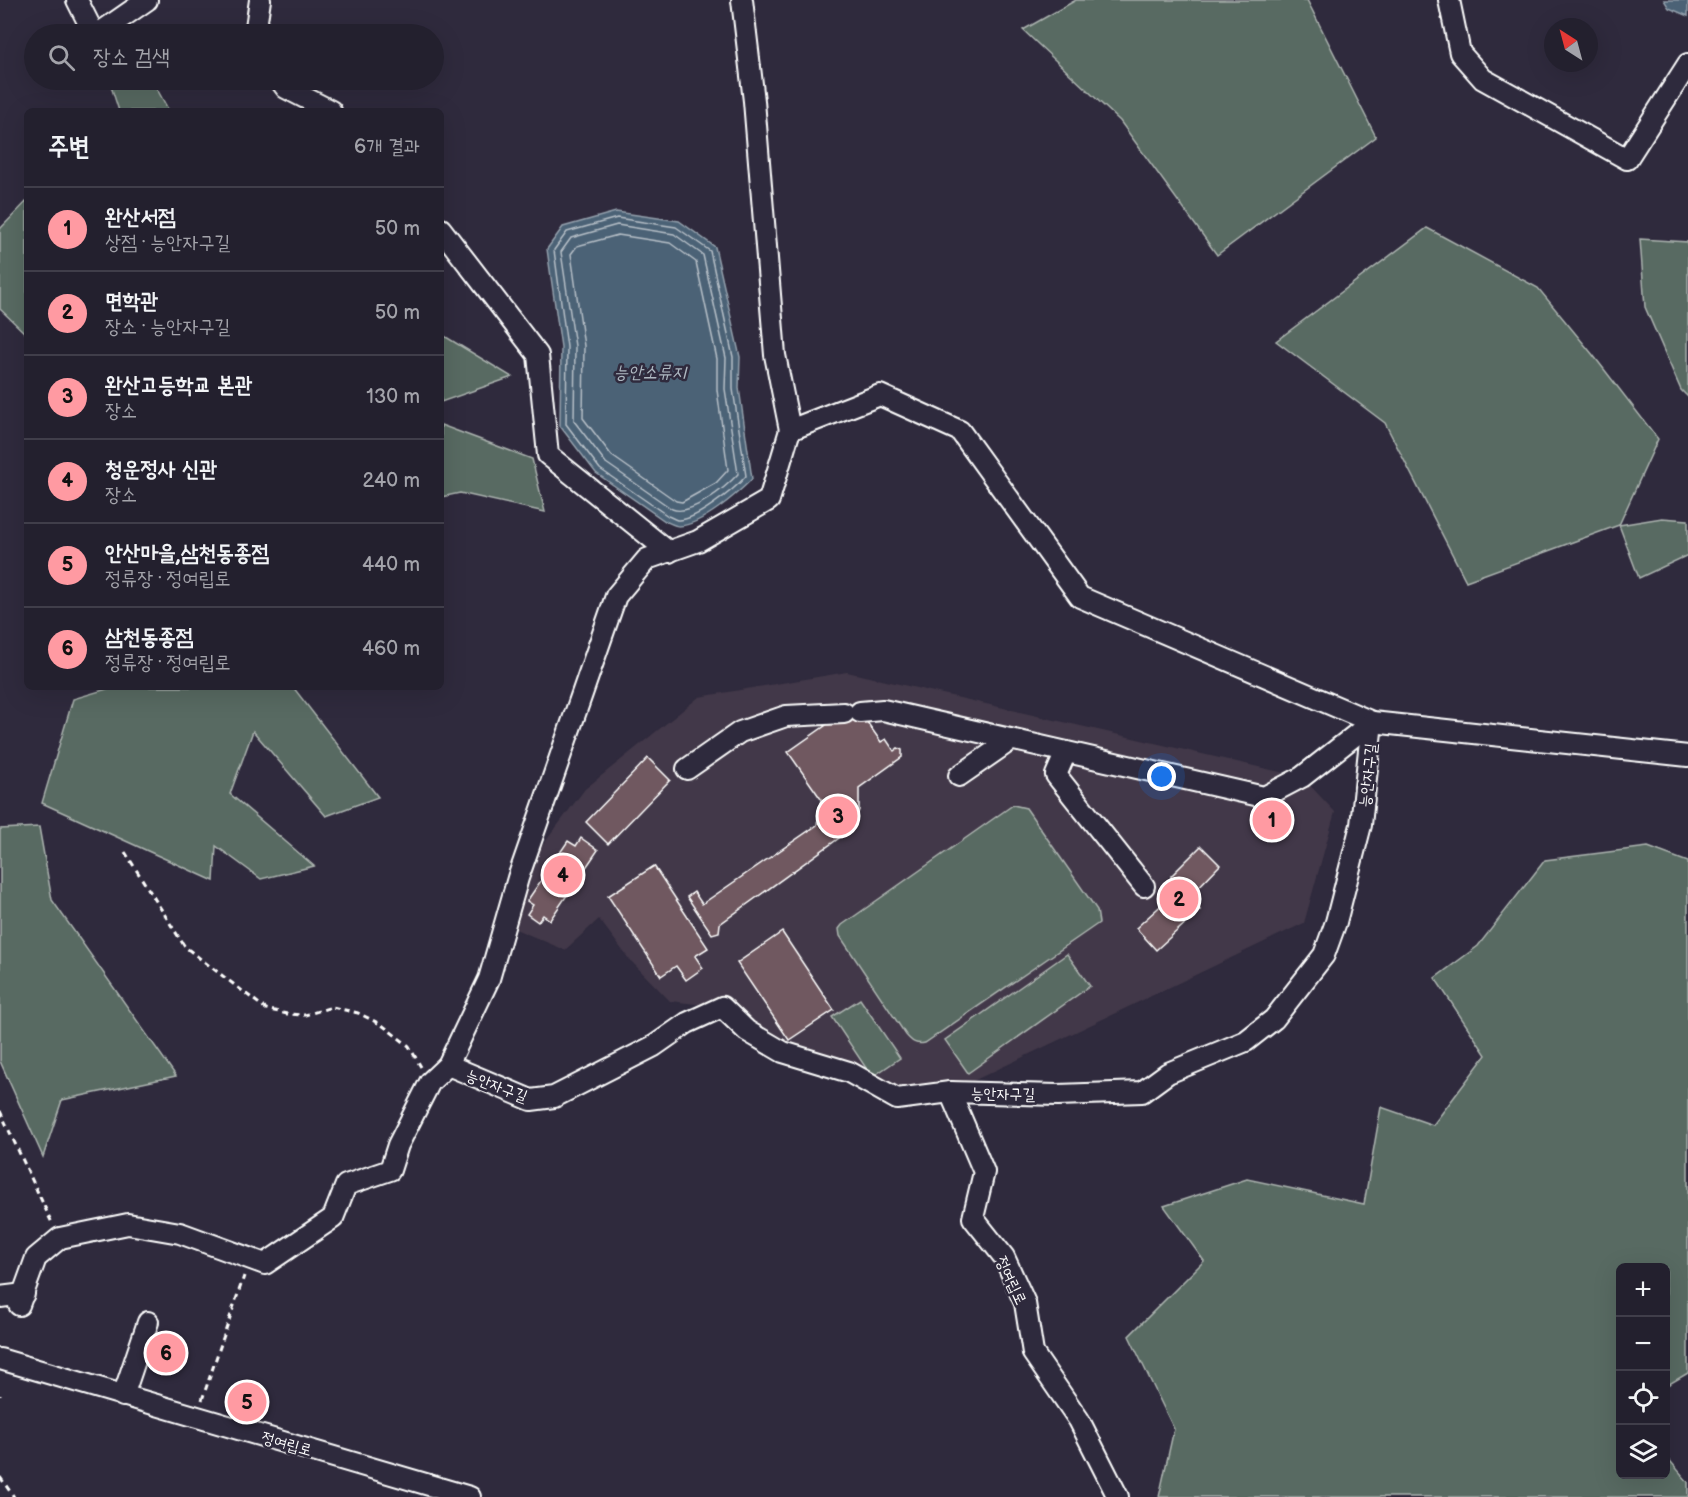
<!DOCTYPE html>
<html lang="ko">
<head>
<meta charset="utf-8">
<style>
  body { margin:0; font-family:"Balsamiq Sans","Poor Story",sans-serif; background:#2f2d3a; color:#f1f3f6 }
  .controls { position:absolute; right:18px; bottom:18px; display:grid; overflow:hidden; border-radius:9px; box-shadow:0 6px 24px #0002 }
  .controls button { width:54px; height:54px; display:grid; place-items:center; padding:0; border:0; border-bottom:2px solid #403e4a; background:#23202e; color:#f1f3f6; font:30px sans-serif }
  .compass { position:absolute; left:1544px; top:18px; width:54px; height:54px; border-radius:50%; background:#23202e; box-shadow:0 6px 24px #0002; rotate:324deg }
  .you { position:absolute; left:1162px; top:777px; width:21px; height:21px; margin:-15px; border:4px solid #fff; border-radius:50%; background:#1a73e8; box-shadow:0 0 0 9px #1a73e833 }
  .badge { display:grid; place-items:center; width:39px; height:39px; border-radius:50%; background:#ff9aa2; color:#111; font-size:20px; font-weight:700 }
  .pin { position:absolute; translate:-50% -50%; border:3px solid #fff; box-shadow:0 2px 6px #0006 }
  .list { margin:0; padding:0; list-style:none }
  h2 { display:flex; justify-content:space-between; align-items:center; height:78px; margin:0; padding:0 24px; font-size:26px }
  h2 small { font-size:20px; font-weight:400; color:#a3a3aa }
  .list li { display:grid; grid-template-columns:39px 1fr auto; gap:18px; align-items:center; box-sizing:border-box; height:84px; padding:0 24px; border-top:2px solid #403e4a }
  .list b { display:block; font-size:22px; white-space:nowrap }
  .list p { margin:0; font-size:20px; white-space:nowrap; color:#a3a3aa }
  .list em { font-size:20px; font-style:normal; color:#a3a3aa }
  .icon { flex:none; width:33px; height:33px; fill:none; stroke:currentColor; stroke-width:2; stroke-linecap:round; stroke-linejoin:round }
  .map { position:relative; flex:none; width:1688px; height:1497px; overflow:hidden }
  .search { position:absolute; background:#23202e; box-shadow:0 6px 24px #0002; left:24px; top:24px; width:420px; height:66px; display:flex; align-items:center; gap:15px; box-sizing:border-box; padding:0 21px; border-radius:33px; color:#a3a3aa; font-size:22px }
  .panel { position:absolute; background:#23202e; box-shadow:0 6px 24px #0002; left:24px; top:108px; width:420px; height:582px; border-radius:9px }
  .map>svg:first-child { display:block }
</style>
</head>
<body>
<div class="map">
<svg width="1688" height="1497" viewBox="0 0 1688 1497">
  <rect width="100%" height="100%" fill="#2f2a3d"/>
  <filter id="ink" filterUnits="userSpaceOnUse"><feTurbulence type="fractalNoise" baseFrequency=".0167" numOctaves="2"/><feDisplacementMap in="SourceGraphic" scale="12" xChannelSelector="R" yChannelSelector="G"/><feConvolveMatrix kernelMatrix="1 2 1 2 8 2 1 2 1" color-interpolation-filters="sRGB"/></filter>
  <g filter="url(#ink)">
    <path fill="#423848" d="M847 672 1302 777 1335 812 1304 923 950 1092 889 1094 804 1058 722 1007 670 1001 629 959 599 919 565 950 506 925 518 878 585 789 699 697Z"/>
    <g fill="#596a62" stroke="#acb4b0" stroke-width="1.5">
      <path d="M1076 0H1307L1376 137 1217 255 1120 121 1023 30Z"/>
      <path d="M109 80H152L169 111H119Z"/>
      <path d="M27 201V335L0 309V229Z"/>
      <path d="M1427 228 1538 288 1593 355 1658 439 1619 525 1662 518 1688 520V555L1639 578 1619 525 1466 581 1385 423 1276 341Z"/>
      <path d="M1640 239 1688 242V397L1681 390 1645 307Z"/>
      <path d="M441 334 512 377 441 402Z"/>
      <path d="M441 425 532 459 545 512 460 493 441 497Z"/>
      <path d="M107 687H293L378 797 326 816 253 731 230 794 314 866 261 879 216 846 214 881 42 803 73 699 107 689Z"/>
      <path d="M1013 805 1026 808 1097 910 1099 923 925 1043C916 1045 912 1042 906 1035L840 936 839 929 842 925Z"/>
      <path d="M39 827 52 900 176 1076 62 1100 43 1157 0 1061V829Z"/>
      <path d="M1648 847 1688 862V1373L1666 1386V1268H1620V1474H1666V1456L1688 1482V1497H1159L1174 1429 1129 1336 1204 1261 1164 1206 1247 1179 1364 1204 1381 1107 1433 1125 1486 1055 1435 978 1478 946 1545 860Z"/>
      <path d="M1067 954 1090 986 968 1073 945 1040Z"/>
      <path d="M860 999 900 1058 872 1077 832 1017Z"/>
    </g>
    <g fill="#4c6276" stroke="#94a1ad" stroke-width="1.5">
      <path d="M1664 0H1688V16L1669 8Z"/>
      <path d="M616 212 679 221 715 247 740 357 739 388 752 479C737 494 702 525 679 526 675 526 670 523 665 521L596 473 560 426 561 347 547 249 563 227Z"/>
    </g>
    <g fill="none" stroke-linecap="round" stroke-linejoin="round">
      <g stroke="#b7c0c8" stroke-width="1.5">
        <path d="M617 218 676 227 710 251 733 357V389L746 476C735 489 694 522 677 520 674 519 671 517 668 516L600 469 566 424 567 347 554 250 567 232Z"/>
        <path d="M617 225 674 234 703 255 726 358 725 389 738 474C726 487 690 517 672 509L606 463 574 421 575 346 561 252 571 238Z"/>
        <path d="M618 235 670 243 696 262 717 359V390L728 470 716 483 682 502 676 501 612 456 583 418 584 346 571 254 577 246Z"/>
      </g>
    </g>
    <g fill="#705960" stroke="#fff" stroke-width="1.5">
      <path d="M855 705 881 742 886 739 894 751 898 748 902 750V757L859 788V810L855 821 844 829 846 833 720 924 719 932 712 934 687 897 694 892 702 904 817 825 821 799 788 752Z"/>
      <path d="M648 758 670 780 608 844 586 822Z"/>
      <path d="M1256 810 1291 821 1289 830 1253 820Z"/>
      <path d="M581 838 598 850 550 920 543 915 538 922 527 914 533 905 527 901 568 841 576 846Z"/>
      <path d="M1201 846 1220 865 1189 897 1200 910 1156 950 1136 928 1167 900V891L1172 881 1171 876Z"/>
      <path d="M654 866 708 948 695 956 703 968 686 980 676 966 661 976 608 896Z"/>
      <path d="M782 932 834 1010 789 1040 737 963Z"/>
    </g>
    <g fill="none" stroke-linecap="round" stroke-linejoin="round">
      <defs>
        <g id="minor">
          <path d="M77 0 94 34"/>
          <path d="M742 0 754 101 775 355 790 430 880 395 960 431 1080 597 1372 722 1688 756"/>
          <path d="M1449 0 1460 53 1483 79 1627 159 1688 64"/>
          <path d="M98 34 147 0"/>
          <path d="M255 34 260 0"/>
          <path d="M280 80 286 88 331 111"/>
          <path d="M441 229 538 355 548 455 669 552"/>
          <path d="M860 712 883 710 1264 797 1302 777 1372 722"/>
          <path d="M1066 752 1056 775 1144 886"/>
          <path d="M687 769 740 732 786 716 844 713"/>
          <path d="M959 776 1011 740"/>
          <path d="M448 1065 531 1100 554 1097 654 1046 687 1023 722 1007 747 1031 783 1052 849 1072 897 1099 950 1092 1058 1095 1142 1092 1168 1073 1246 1041 1274 1019 1324 955 1336 922 1361 825 1372 722"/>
          <path d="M950 1092 984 1172 973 1218 1004 1257 1025 1303 1033 1353 1079 1420 1118 1497"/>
          <path d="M0 1297 24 1294"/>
          <path d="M19 1305 36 1258 60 1238 128 1224 180 1233 265 1264 333 1218 346 1185 390 1170 398 1145 430 1082 448 1065 489 979 518 878 616 596 647 559 698 541 769 500 790 430"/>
          <path d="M0 1359 470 1497"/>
          <path d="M123 1396 148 1322"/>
        </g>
      </defs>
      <use href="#minor" stroke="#fff" stroke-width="24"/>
      <g stroke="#fff" stroke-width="3" stroke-dasharray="6 4.5" stroke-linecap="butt">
        <path d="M125 852 185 947 266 1009 287 1014 305 1015 332 1007 358 1013 382 1025 409 1046 421 1067"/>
        <path d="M0 1111 52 1223"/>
        <path d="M0 1396V1395"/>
        <path d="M202 1400 244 1276"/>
        <path d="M0 1477 14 1497"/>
      </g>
      <use href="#minor" stroke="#2f2a3d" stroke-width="20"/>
    </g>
  </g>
  <g text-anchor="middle" stroke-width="5" stroke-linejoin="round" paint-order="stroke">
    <g font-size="16" fill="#fff" stroke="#2f2a3d">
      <text transform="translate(1367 775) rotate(-84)" y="6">능안자구길</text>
      <text transform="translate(497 1085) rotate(21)" y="6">능안자구길</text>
      <text transform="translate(1003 1093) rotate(1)" y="6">능안자구길</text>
      <text transform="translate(1012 1280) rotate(65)" y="6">정여립로</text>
      <text transform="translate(287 1443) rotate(16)" y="6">정여립로</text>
    </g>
    <g font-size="18" font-style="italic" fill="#aeb8c1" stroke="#2f2a3d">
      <text x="650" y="378">능안소류지</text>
    </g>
  </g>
</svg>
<div class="controls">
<button>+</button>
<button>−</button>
<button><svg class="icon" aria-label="locate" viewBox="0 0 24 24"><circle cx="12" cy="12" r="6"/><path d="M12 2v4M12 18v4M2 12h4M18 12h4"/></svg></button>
<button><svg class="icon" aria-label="layers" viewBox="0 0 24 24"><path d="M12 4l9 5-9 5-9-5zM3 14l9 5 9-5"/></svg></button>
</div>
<svg class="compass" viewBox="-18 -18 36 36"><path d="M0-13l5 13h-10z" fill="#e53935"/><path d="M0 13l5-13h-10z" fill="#a3a3aa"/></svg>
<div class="you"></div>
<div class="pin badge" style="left:1272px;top:820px">1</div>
<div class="pin badge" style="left:1179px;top:899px">2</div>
<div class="pin badge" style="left:838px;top:816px">3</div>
<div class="pin badge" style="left:563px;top:875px">4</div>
<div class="pin badge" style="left:247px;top:1402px">5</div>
<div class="pin badge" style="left:166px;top:1353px">6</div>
<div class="search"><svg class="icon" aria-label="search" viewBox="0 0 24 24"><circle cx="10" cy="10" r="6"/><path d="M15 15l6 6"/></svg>장소 검색</div>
<section class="panel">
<h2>주변<small>6개 결과</small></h2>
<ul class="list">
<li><span class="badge">1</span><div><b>완산서점</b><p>상점 · 능안자구길</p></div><em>50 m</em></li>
<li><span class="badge">2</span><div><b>면학관</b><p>장소 · 능안자구길</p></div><em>50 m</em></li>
<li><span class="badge">3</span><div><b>완산고등학교 본관</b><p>장소</p></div><em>130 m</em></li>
<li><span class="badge">4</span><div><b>청운정사 신관</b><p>장소</p></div><em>240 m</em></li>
<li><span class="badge">5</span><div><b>안산마을,삼천동종점</b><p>정류장 · 정여립로</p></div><em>440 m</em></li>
<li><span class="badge">6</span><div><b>삼천동종점</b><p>정류장 · 정여립로</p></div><em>460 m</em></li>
</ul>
</section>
</div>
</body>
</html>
